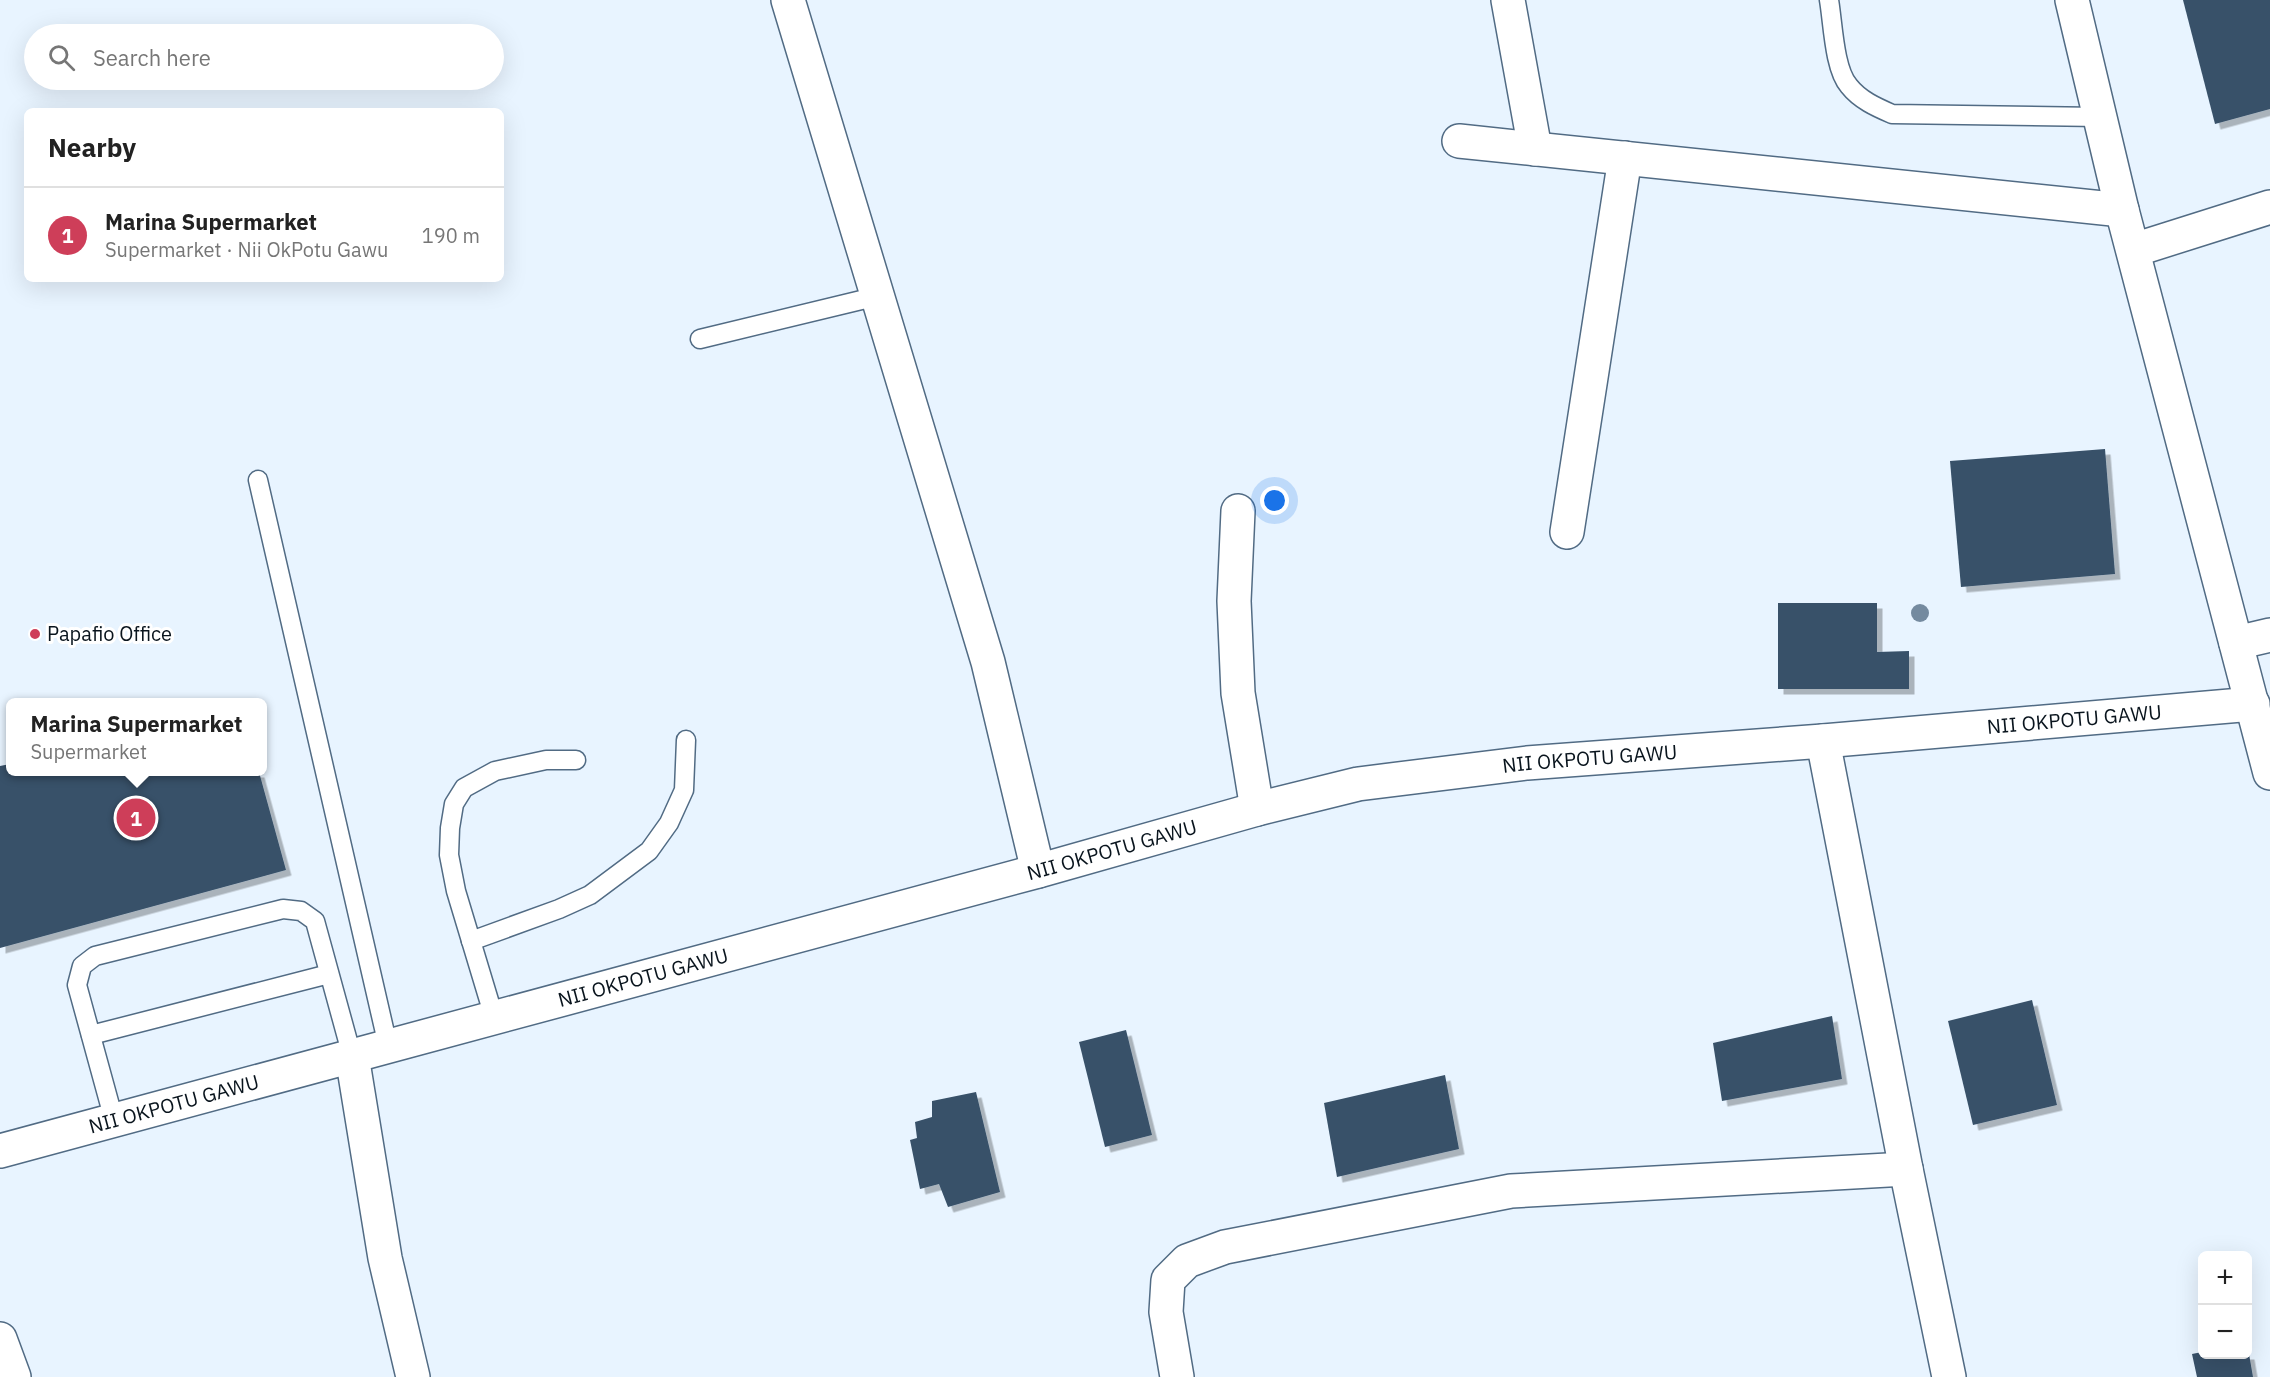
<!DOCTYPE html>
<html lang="en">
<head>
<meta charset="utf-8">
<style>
  body { margin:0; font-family:"IBM Plex Sans",sans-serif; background:#f6f6f6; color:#222 }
  .controls { position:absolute; right:18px; bottom:18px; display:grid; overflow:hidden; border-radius:9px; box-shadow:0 6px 24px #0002 }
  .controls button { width:54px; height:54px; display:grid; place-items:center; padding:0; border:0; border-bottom:2px solid #e0e0e0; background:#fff; color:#222; font:30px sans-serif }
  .you { position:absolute; left:1275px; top:501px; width:21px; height:21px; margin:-15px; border:4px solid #fff; border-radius:50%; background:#1a73e8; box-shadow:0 0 0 9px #1a73e833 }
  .badge { display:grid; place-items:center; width:39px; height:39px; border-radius:50%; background:#ce3e59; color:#fff; font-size:20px; font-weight:700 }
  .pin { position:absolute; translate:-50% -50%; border:3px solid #fff; box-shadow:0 2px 6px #0006 }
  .popup { position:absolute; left:6px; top:698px; width:261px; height:78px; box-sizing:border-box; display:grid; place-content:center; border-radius:9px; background:#fff; filter:drop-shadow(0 2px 4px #0005); font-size:20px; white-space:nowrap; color:#767676 }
  .popup b { font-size:22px; color:#222 }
  .popup::after { content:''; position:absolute; left:50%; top:100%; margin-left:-12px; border:12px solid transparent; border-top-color:#fff }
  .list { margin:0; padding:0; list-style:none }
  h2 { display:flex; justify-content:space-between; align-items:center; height:78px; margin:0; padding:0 24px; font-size:26px }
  h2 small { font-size:20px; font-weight:400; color:#767676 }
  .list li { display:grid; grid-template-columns:39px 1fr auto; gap:18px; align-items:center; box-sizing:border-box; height:96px; padding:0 24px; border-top:2px solid #e0e0e0 }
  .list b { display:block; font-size:22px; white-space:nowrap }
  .list p { margin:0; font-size:20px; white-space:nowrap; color:#767676 }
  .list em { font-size:20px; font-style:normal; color:#767676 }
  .icon { flex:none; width:33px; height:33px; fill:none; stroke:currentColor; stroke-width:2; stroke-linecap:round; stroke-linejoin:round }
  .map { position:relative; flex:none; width:2270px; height:1377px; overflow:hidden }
  .search { position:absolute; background:#fff; box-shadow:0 6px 24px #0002; left:24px; top:24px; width:480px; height:66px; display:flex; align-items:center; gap:15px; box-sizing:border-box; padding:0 21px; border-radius:33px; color:#767676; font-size:22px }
  .panel { position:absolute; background:#fff; box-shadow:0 6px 24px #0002; left:24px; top:108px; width:480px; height:174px; border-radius:9px }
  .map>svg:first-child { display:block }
</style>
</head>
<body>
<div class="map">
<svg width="2270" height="1377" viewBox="0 0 2270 1377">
  <defs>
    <filter id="shadow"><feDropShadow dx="5.5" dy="5.5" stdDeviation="0" flood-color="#0004"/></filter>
  </defs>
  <rect width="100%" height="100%" fill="#e8f4ff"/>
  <g fill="#385169" filter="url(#shadow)">
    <path d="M2183 0H2270V109L2215 124Z"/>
    <path d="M2105 449 2115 574 1961 587 1950 461Z"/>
    <path d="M1778 603H1877V652L1909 651V689H1778Z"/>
    <path d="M10 764V772H259L286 870 0 948V766Z"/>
    <path d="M2032 1000 2057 1105 1973 1125 1948 1021Z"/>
    <path d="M1832 1016 1842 1079 1722 1101 1713 1043Z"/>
    <path d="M1126 1030 1152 1135 1105 1147 1079 1042Z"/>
    <path d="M1445 1075 1459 1149 1337 1177 1324 1103Z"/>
    <path d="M976 1092 1000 1192 948 1207 939 1184 920 1189 910 1140 917 1138 915 1122 932 1117V1101Z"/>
    <path d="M2202 1352V1354H2249L2253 1377H2197L2192 1354Z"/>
  </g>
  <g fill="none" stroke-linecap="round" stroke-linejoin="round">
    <defs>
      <g id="service">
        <path d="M1829 0C1833 23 1834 69 1849 86 1860 100 1876 107 1892 114L2100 117"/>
        <path d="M700 339 878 296"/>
        <path d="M258 480 388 1046"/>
        <path d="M471 941 559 909 590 895 649 851 669 823 684 790 686 740"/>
        <path d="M494 1017 456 891 449 855 450 828 454 804 464 788 495 771 546 760H576"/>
        <path d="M91 1035 329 974"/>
        <path d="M114 1120 77 985 82 966 95 956 283 909 301 911 315 921 352 1056"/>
      </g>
      <g id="minor">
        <path d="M788 0 988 662 1038 871"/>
        <path d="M1508 0 1535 149"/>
        <path d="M2072 0 2122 210 2270 773"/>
        <path d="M1459 141 2122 210"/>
        <path d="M2134 250 2270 207"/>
        <path d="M1238 511 1234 601 1238 693 1257 809"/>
        <path d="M1567 532 1625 158"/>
        <path d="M2236 643 2270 635"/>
        <path d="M1823 741 1906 1169 1949 1377"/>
        <path d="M352 1056 385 1258 413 1377"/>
        <path id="s1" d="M0 1151 1038 871 1257 809 1358 784 1527 763 1823 741 2253 704"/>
        <path d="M0 1339 14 1377"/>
        <path d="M1177 1377 1166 1312 1168 1280 1187 1261 1225 1247 1511 1191 1906 1169"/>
      </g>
    </defs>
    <use href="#service" stroke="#516b84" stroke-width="21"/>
    <use href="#minor" stroke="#516b84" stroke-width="36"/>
    <use href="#service" stroke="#fff" stroke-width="18"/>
    <use href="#minor" stroke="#fff" stroke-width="33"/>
  </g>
  <circle fill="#748a9f" cx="1920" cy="613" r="9"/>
  <circle fill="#ce3e59" stroke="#fff" stroke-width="2" cx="35" cy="634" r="6"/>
  <g text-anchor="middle" stroke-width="6" stroke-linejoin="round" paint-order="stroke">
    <g font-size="20" fill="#09141d" stroke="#fff" text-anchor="start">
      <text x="47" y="641">Papafio Office</text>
    </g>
    <g font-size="20" fill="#09141d" stroke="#fff">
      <text dy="7" stroke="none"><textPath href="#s1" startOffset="2126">NII OKPOTU GAWU</textPath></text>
      <text dy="7" stroke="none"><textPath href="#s1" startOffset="1640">NII OKPOTU GAWU</textPath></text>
      <text dy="7" stroke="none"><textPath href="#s1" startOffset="1152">NII OKPOTU GAWU</textPath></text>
      <text dy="7" stroke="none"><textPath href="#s1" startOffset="666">NII OKPOTU GAWU</textPath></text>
      <text dy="7" stroke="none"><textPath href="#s1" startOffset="180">NII OKPOTU GAWU</textPath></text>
    </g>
  </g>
</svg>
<div class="controls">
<button>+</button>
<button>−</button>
</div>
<div class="you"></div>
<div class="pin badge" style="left:136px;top:818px">1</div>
<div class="popup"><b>Marina Supermarket</b>Supermarket</div>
<div class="search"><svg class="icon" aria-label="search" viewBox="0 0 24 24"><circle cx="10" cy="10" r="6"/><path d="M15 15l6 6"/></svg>Search here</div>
<section class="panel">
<h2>Nearby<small></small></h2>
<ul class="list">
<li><span class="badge">1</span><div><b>Marina Supermarket</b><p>Supermarket · Nii OkPotu Gawu</p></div><em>190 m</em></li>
</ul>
</section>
</div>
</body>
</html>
